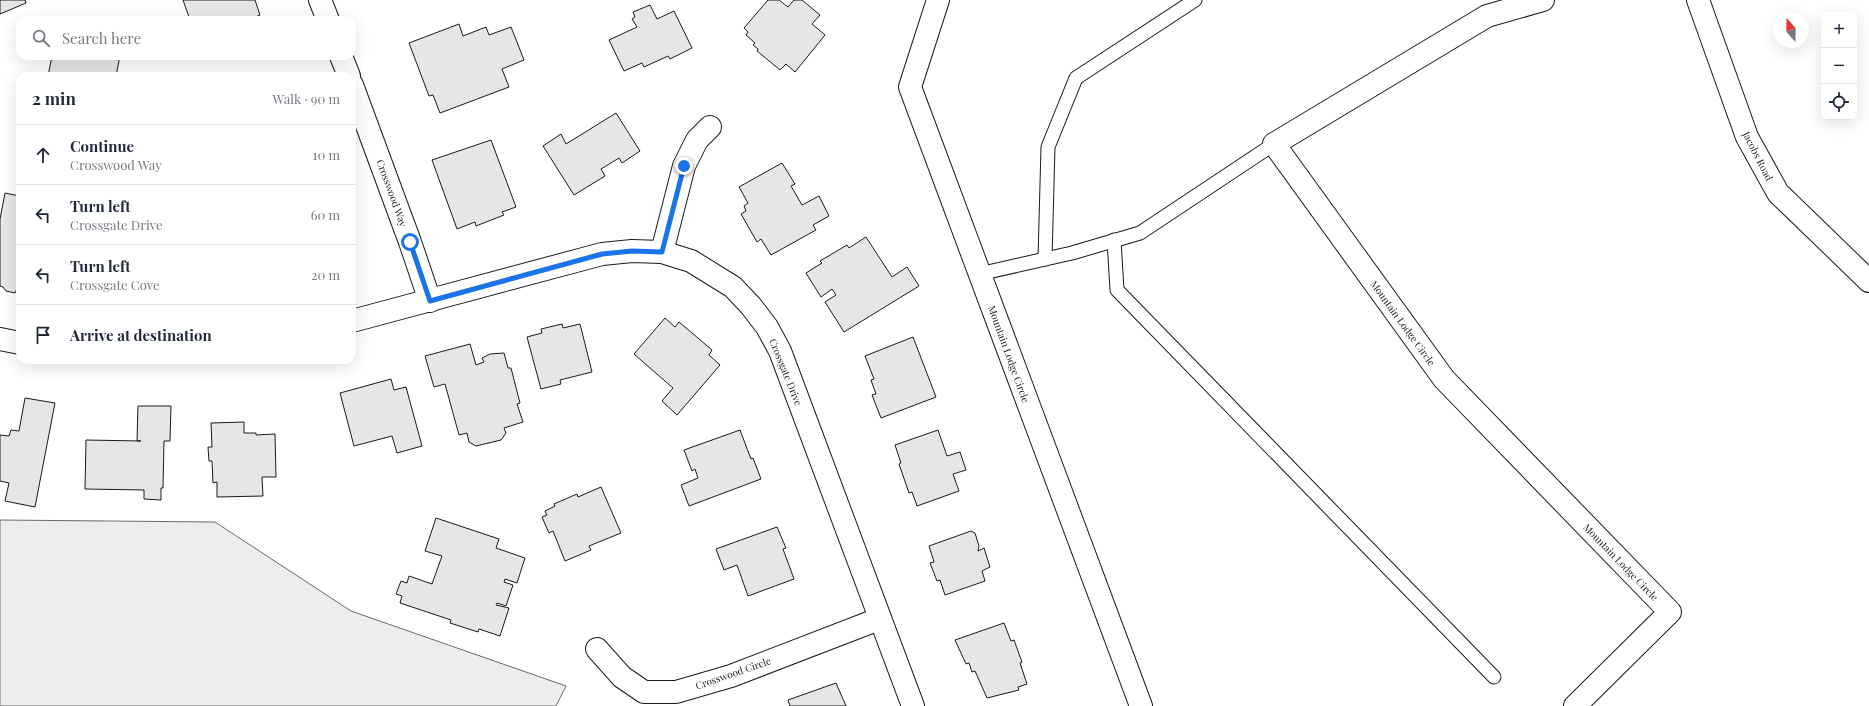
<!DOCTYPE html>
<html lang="en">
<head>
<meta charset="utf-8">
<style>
  body { margin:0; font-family:"Playfair Display",serif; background:#f2f2f3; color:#1f2937 }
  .controls { position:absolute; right:12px; top:12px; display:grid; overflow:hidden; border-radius:8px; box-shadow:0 4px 16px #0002 }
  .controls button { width:36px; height:36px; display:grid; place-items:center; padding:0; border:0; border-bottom:1px solid #e0e1e3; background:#fff; color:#1f2937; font:20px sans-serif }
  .compass { position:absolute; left:1773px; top:12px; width:36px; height:36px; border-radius:50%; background:#fff; box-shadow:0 4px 16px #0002; rotate:340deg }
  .stop { position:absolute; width:12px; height:12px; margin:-9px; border:3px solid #1a73e8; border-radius:50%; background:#fff }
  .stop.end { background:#1a73e8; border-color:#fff; box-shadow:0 1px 4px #0008 }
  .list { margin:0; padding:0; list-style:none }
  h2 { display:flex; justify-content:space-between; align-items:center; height:52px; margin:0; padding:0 16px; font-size:17px }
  h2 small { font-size:13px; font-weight:400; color:#747a83 }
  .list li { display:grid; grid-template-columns:26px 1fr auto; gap:12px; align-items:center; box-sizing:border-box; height:60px; padding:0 16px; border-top:1px solid #e0e1e3 }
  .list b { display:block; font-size:15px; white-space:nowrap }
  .list p { margin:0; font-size:13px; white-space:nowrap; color:#747a83 }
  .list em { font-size:13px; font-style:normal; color:#747a83 }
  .icon { flex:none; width:22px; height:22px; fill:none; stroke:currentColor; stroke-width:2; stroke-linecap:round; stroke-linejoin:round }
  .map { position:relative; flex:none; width:1869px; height:706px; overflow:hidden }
  .search { position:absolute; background:#fff; box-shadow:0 4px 16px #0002; left:16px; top:16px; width:340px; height:44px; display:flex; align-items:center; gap:10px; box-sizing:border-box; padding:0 14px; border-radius:12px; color:#747a83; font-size:15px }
  .panel { position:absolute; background:#fff; box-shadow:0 4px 16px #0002; left:16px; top:72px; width:340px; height:292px; border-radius:12px }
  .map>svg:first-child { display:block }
</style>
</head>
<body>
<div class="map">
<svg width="1869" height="706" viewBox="0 0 1869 706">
  <rect width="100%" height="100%" fill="#fff"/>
  <path fill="#ededed" stroke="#6a6a6a" d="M0 520 215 522 351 611 566 686 556 706H0Z"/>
  <g fill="#e6e6e6" stroke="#1a1a1a">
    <path d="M0 0H25L26 3 0 14Z"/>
    <path d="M183 0H255L260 15 248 20H190Z"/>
    <path d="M768 0H779L788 7 794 0H802L820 15 812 24 825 35 795 72 786 64 780 70 757 51 758 49 753 45 755 43 746 35 748 32 744 28Z"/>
    <path d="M650 5 657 19 674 11 692 48 670 59 668 56 644 67 642 63 624 71 609 40 637 27 632 19 635 17 633 12Z"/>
    <path d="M459 24 463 36 486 27 489 35 511 27 524 60 502 69 509 87 440 113 433 95 429 96 409 43Z"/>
    <path d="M52 56H120L116 76H48Z"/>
    <path d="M616 113 640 151 622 163 619 158 601 169 605 176 574 195 543 146 561 134 566 144Z"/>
    <path d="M491 140 516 207 502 212 504 215 476 226 475 222 457 229 432 160Z"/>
    <path d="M782 163 795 184 791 186 802 205 819 196 829 216 813 225 816 230 771 255 761 239 757 242 741 214 746 211 744 206 748 203 739 187Z"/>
    <path d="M5 193 20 196V290L17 289 15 293 6 291 3 287 0 286V219Z"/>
    <path d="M866 237 892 277 907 267 919 286 844 332 825 302 836 295 832 289 821 297 806 273 822 263 820 261 847 245 849 248Z"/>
    <path d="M665 318 675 327 679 322 712 350 709 355 720 365 677 415 662 401 673 388 634 354Z"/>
    <path d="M562 324 563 328 580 324 592 372 560 380 561 384 541 389 527 337 542 333 541 329Z"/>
    <path d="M913 337 936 397 881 418 872 395 876 394 871 380 874 379 865 356Z"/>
    <path d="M470 344 476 365 484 362 482 358 490 354 504 353 508 368H511L520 403 517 404 523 422 504 428 506 433 501 440 476 446 469 442 467 433 459 435 445 384 434 387 425 356Z"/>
    <path d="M391 379 394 390 406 387 422 446 397 453 392 436 354 446 340 393Z"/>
    <path d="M25 398 55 403 35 507 5 501 9 483 0 481V435L9 436 11 430 19 431Z"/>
    <path d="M138 406H171L170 441H164L163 488H161V500L144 499V490L85 489 86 440 141 441H137Z"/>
    <path d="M244 422V433H256V435L275 434 276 477H262L263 496 217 497V482L213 483 212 461H209L208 447H212L211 423Z"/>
    <path d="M740 430 751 459 753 458 761 479 689 506 681 485 698 478 695 469 692 471 684 450Z"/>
    <path d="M938 430 947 456 960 452 966 470 953 474 959 491 917 506 912 492 909 493 899 464 901 463 895 445Z"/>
    <path d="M601 487 621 533 589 546 591 550 565 561 553 531 549 533 542 517 547 515 545 511 555 506 554 504 577 494 578 497Z"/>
    <path d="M436 518 499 539 496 548 525 558 517 583 505 579 504 582 513 585 506 606 497 603 496 605 509 608 500 636 479 629 478 632 450 623 451 620 400 603 402 596 396 594 401 581 407 583 409 576 432 584 442 556 425 551Z"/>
    <path d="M777 527 786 548 783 549 794 579 748 596 737 565 724 570 716 549Z"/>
    <path d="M971 531 975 533 979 546 978 551 984 548 990 567 982 571 985 581 945 595 940 580 937 581 930 563 934 562 929 546Z"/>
    <path d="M1004 623 1011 641 1014 640 1022 662 1020 663 1027 684 1018 687 1019 690 987 698 975 671 972 672 969 663 966 664 955 640Z"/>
    <path d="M836 683 846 706H790L788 700Z"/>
  </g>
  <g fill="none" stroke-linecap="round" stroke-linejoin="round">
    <defs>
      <g id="lane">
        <path d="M1114 240 1117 290 1494 677"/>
        <path d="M1045 259 1048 147 1076 78 1195 0"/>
        <path d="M979 274 1072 253 1140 233 1274 144"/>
      </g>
      <g id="street">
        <path d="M320 0 328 20"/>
        <path d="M938 0 910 87 1141 706"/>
        <path d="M1543 0 1487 16 1274 144 1444 379 1670 612 1575 706"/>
        <path d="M1698 0 1747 137 1778 193 1869 281"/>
        <path d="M341 56 349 76"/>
        <path d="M352 85 410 242 430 301"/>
        <path d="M662 252 684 166 697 140 710 127"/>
        <path d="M352 321 602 254 632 251 662 252 691 261 733 287 751 306 767 327 780 351 913 706"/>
        <path d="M0 339 20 343"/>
        <path d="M597 649 622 677 644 692H676L731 676 879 619"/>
      </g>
    </defs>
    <use href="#lane" stroke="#1a1a1a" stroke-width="15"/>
    <use href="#street" stroke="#1a1a1a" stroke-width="24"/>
    <use href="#lane" stroke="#fff" stroke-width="13"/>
    <use href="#street" stroke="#fff" stroke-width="22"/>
  </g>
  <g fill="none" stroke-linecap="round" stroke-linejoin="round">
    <path stroke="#1a73e8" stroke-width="5" d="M410 242 430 301 602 254 632 251 662 252 684 166"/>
  </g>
  <g text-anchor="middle" stroke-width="3" stroke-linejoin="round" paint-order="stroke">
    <g font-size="10" fill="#1a1a1a" stroke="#fff">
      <text transform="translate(1758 156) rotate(63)" y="4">Jacobs Road</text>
      <text transform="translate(392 193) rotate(70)" y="4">Crosswood Way</text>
      <text transform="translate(1403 323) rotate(54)" y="4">Mountain Lodge Circle</text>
      <text transform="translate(1009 354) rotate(70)" y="4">Mountain Lodge Circle</text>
      <text transform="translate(786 372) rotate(68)" y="4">Crossgate Drive</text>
      <text transform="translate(1621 562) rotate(46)" y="4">Mountain Lodge Circle</text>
      <text transform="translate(733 673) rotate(-19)" y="4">Crosswood Circle</text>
    </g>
  </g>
</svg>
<div class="controls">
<button>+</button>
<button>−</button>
<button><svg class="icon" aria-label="locate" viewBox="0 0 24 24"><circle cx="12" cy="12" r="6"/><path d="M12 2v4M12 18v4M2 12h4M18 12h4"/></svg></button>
</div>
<svg class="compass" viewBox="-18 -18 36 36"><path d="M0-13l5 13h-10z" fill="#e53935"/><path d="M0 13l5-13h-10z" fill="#747a83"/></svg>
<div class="stop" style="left:410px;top:242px"></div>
<div class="stop end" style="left:684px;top:166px"></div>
<div class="search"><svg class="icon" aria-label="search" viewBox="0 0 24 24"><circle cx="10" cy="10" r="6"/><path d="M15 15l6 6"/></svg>Search here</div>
<section class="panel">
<h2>2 min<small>Walk · 90 m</small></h2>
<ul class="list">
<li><svg class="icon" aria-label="ahead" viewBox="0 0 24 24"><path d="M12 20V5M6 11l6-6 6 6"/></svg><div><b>Continue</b><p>Crosswood Way</p></div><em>10 m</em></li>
<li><svg class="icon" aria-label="left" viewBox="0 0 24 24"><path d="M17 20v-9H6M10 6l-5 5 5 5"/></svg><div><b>Turn left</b><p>Crossgate Drive</p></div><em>60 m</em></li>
<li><svg class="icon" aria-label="left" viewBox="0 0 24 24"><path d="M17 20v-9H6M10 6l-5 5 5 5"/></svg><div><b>Turn left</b><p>Crossgate Cove</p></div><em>20 m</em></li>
<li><svg class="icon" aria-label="arrive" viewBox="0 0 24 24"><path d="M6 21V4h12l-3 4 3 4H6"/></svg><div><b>Arrive at destination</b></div></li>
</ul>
</section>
</div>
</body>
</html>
